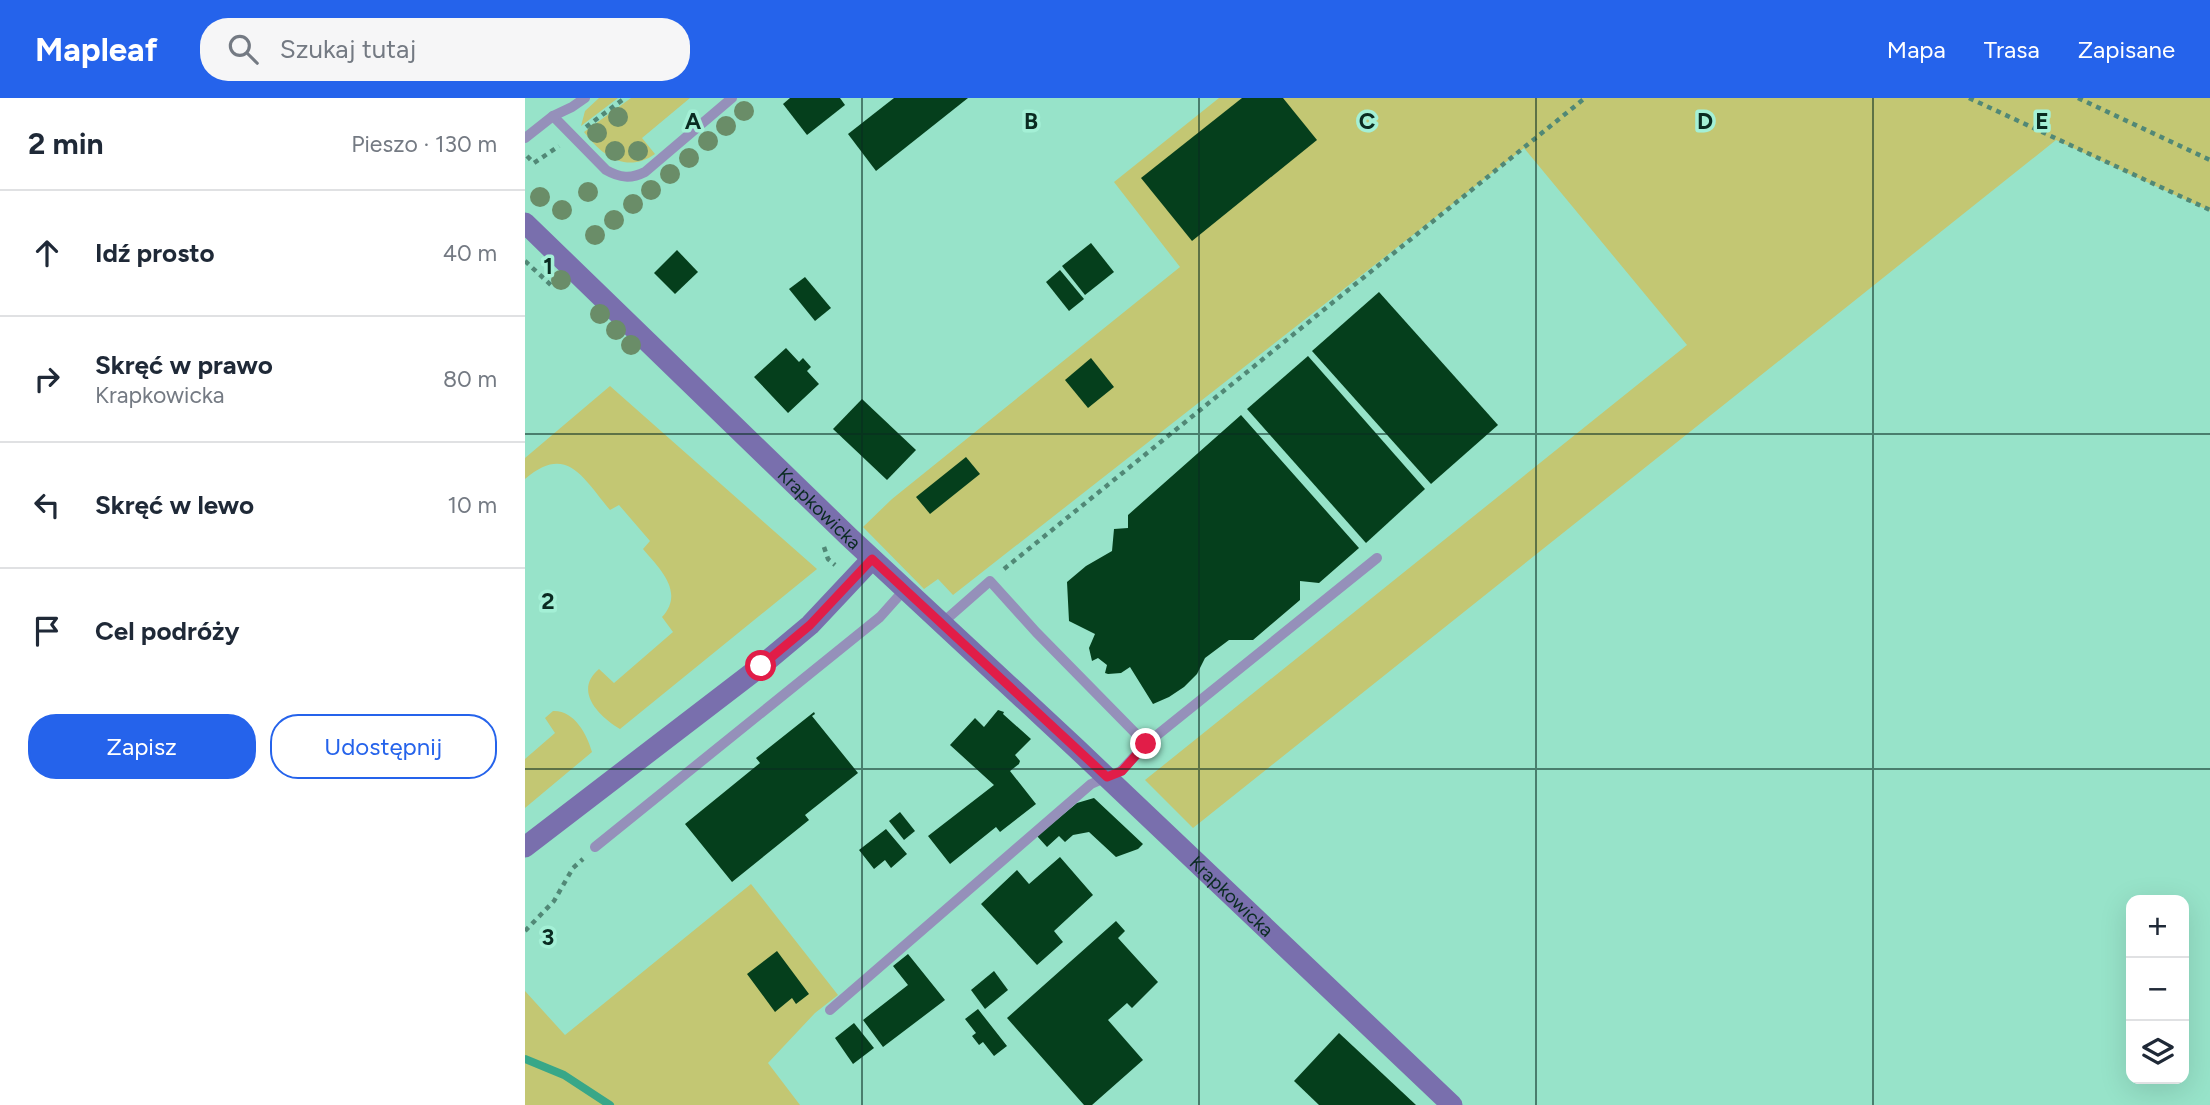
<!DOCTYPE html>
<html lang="pl">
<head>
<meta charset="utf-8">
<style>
  body { margin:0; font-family:Figtree,sans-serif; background:#f6f6f7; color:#1f2937 }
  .controls { position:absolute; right:21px; bottom:21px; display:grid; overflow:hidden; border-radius:14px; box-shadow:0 7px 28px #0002 }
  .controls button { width:63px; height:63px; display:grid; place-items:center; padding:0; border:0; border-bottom:2px solid #e0e1e3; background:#fff; color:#1f2937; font:35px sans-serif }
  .stop { position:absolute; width:21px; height:21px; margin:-16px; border:5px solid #e11d48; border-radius:50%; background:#fff }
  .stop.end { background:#e11d48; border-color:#fff; box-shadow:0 2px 7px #0008 }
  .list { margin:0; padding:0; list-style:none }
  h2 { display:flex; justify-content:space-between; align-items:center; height:91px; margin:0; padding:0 28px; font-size:30px }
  h2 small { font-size:23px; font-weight:400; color:#747a83 }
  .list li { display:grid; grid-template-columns:46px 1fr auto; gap:21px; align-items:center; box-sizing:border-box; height:126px; padding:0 28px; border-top:2px solid #e0e1e3 }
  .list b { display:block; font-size:26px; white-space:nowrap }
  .list p { margin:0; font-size:23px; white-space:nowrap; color:#747a83 }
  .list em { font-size:23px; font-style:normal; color:#747a83 }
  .actions { display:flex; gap:14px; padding:21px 28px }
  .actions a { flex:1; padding:16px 0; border:2px solid #2563eb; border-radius:28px; text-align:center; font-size:24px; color:#2563eb }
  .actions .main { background:#2563eb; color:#fff }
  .icon { flex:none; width:38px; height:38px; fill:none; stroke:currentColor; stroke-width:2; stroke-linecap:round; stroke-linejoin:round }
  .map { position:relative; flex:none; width:1685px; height:1007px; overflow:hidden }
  header { display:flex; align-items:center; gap:42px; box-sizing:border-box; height:98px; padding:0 35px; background:#2563eb; color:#fff }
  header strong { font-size:33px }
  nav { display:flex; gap:38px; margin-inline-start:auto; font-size:24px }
  .search { width:490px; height:63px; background:#f6f6f7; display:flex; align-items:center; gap:18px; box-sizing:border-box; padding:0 24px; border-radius:28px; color:#747a83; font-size:26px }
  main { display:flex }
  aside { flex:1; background:#fff }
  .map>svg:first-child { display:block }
</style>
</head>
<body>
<header>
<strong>Mapleaf</strong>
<div class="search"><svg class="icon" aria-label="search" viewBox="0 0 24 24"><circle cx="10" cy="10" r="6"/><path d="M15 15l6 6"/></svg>Szukaj tutaj</div>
<nav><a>Mapa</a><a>Trasa</a><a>Zapisane</a></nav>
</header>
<main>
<aside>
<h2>2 min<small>Pieszo · 130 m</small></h2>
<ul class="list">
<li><svg class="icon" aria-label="ahead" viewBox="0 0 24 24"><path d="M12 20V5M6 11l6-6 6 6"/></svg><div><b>Idź prosto</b></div><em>40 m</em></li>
<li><svg class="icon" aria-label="right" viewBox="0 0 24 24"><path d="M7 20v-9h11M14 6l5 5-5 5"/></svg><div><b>Skręć w prawo</b><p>Krapkowicka</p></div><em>80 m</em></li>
<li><svg class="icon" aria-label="left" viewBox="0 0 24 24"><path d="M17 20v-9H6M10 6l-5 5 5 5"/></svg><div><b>Skręć w lewo</b></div><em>10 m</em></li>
<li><svg class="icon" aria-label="arrive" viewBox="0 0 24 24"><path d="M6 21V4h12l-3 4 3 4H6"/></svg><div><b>Cel podróży</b></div></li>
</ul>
<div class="actions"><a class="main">Zapisz</a><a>Udostępnij</a></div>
</aside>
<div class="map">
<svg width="1685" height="1007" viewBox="0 0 1685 1007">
  <rect width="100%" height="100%" fill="#97e3c9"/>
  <g fill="#c3c773">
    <path d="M74 0H93L56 28 60 13Z"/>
    <path d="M106 0H165L117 40 130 56C102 76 77 58 59 34Z"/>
    <path d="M694 0H1685V113L1531 42 668 730 620 682 1162 247 999 50 428 497 413 481 399 491 338 429 367 401 655 169 589 84Z"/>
    <path d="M85 288 292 471 95 631C74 618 48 593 74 571L89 585 148 534 137 519C160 494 135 471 118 451L125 443 94 407 85 412C58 380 42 345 0 381V360Z"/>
    <path d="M28 613C49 612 62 636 67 654L0 710V661L30 635 20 620Z"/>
    <path d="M226 786 313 897 290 915 243 965 275 1007H0V893L40 937Z"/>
  </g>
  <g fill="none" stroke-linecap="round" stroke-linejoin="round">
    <path stroke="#38a788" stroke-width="8" d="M0 961 39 977 85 1007"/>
  </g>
  <g fill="#053f1c">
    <path d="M265 0H315L320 7 282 37 258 6Z"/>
    <path d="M369 0H443L351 73 323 36Z"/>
    <path d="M717 0H758L792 42 667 143 616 80Z"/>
    <path d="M566 145 589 174 560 197 537 168Z"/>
    <path d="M152 152 173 174 150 196 129 175Z"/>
    <path d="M535 172 559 201 544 213 521 184Z"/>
    <path d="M280 179 306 210 290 223 264 191Z"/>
    <path d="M854 194 973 327 906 386 787 253Z"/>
    <path d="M261 250 274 264 278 260 286 269 282 273 294 286 263 315 229 279Z"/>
    <path d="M783 258 900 391 841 445 722 311Z"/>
    <path d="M566 260 589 289 563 310 540 282Z"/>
    <path d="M337 301 391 352 362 382 308 331Z"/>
    <path d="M716 317 834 450 794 485 775 483V502L728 542H704L680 560 672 576 659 589 644 599 628 606 605 569 596 575 583 576 580 575 582 567 573 560 567 563 564 550 570 536 544 523 542 484 561 468 587 453 589 431 603 430V417Z"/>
    <path d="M441 359 455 376 405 416 391 399Z"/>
    <path d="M473 612 479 614 478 616 506 641 490 657 495 663 494 666 485 673 511 706 475 734 471 729 425 766 403 738 469 687 425 647 450 620 459 629Z"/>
    <path d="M289 614 290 616 287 618 333 675 280 717 284 722 207 784 160 726 235 665 231 660Z"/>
    <path d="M569 700 618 746 613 751 591 759 564 734 548 737 540 744 534 738 522 749 512 738 552 705Z"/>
    <path d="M375 714 390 733 379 742 364 723Z"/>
    <path d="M361 731 382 756 366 770 360 762 349 771 334 752Z"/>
    <path d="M535 759 568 797 529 833 538 844 512 867 456 806 492 772 504 786Z"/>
    <path d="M591 823 600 833 593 840 633 884 607 910 602 905 583 922 618 962 567 1007H559L482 920Z"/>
    <path d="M252 853 284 896 271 906 267 900 250 914 222 876Z"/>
    <path d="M383 856 420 902 358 949 338 922 383 887 368 868Z"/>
    <path d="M469 873 483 892 460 911 446 892Z"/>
    <path d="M453 911 482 948 469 958 458 944 454 947 447 938 451 935 440 921Z"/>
    <path d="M329 925 349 950 328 966 310 940Z"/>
    <path d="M814 935 891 1007H794L769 983Z"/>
  </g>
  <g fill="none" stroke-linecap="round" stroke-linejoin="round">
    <g stroke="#518876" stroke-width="4.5" stroke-dasharray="5 5" stroke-linecap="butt">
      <path d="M1444 0 1685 112"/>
      <path d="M1553 0 1685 62"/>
      <path d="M61 29 100 0"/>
      <path d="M2 58 9 65 34 48"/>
      <path d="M0 163 27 188"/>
      <path d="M299 449 303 461 310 467"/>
      <path d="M479 471 1060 0"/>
      <path d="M0 833 29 803 48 770 58 761"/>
    </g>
    <g stroke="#9590ba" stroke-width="10">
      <path d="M28 18 81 72C95 80 106 81 120 74L207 0"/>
      <path d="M0 40 28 18 47 9 60 0"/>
      <path d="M416 526 465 483 511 534 621 646"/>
      <path d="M70 749 355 519 380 491"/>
      <path d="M305 912 566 686 596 673 621 646 852 460"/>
    </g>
    <g stroke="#796fad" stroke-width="21">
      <path id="s1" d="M0 125 323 438 551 650 927 1007"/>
      <path d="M0 749 236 568 285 527 347 461"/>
    </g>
  </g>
  <g fill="#6a8d68">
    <circle cx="219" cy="13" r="10"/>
    <circle cx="93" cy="19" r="10"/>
    <circle cx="201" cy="28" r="10"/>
    <circle cx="72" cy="35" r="10"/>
    <circle cx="183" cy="43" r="10"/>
    <circle cx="90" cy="53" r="10"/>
    <circle cx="113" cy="53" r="10"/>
    <circle cx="164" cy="60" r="10"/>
    <circle cx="145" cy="76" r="10"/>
    <circle cx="126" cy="92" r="10"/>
    <circle cx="63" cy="94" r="10"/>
    <circle cx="15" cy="99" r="10"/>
    <circle cx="108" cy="106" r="10"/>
    <circle cx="37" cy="112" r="10"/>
    <circle cx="89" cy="122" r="10"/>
    <circle cx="70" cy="137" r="10"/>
    <circle cx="36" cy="182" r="10"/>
    <circle cx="75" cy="216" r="10"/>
    <circle cx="91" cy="232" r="10"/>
    <circle cx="106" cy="247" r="10"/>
  </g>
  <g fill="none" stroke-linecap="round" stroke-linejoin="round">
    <path stroke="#e11d48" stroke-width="9" d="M236 568 285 527 347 461 582 679 597 673 621 646"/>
  </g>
  <path fill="none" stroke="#0a2b21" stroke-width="2" stroke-opacity="0.55" d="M337 0V1007M674 0V1007M1011 0V1007M1348 0V1007M0 336H1685M0 671H1685"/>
  <g text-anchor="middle" stroke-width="7" stroke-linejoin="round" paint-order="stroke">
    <g font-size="19" fill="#0a2b21" stroke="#a4f0d6">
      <text dy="7" stroke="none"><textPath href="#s1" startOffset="410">Krapkowicka</textPath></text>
      <text dy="7" stroke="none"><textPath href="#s1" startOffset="976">Krapkowicka</textPath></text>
    </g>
  </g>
  <g font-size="23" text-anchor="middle" font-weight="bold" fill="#0a2b21" stroke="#a4f0d6" stroke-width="7" stroke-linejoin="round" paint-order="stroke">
    <text x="168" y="31">A</text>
    <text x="506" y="31">B</text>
    <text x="842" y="31">C</text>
    <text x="1180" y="31">D</text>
    <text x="1517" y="31">E</text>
    <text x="23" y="176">1</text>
    <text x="23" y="511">2</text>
    <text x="23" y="847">3</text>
  </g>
</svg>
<div class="controls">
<button>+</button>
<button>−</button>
<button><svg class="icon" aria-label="layers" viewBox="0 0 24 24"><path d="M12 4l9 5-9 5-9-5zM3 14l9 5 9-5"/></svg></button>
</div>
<div class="stop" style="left:236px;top:568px"></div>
<div class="stop end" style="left:621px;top:646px"></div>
</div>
</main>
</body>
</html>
